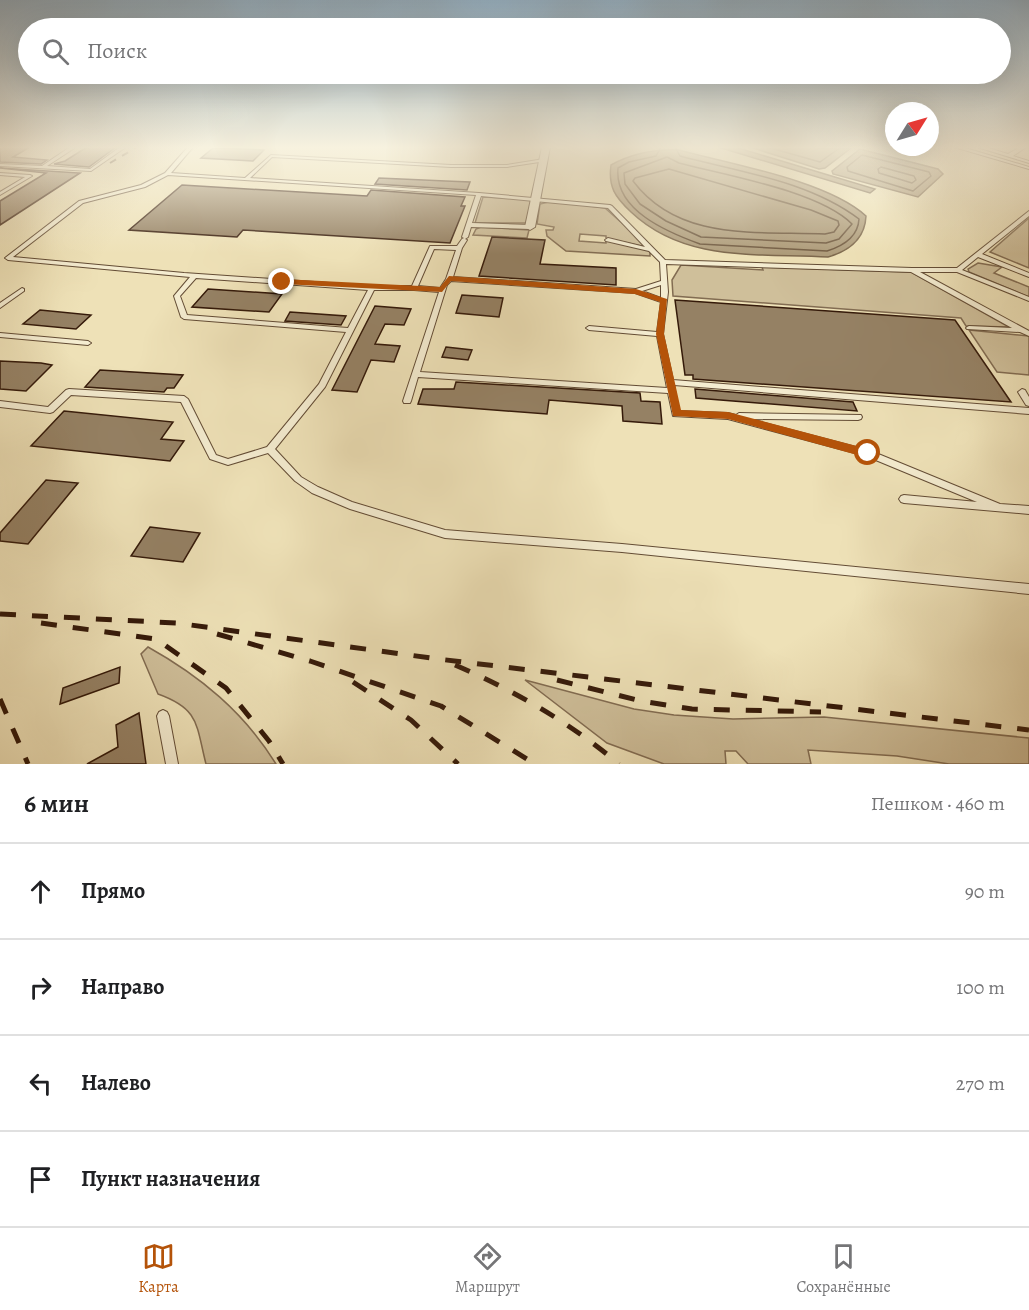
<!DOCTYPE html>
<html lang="ru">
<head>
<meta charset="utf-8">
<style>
  body { margin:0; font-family:Alegreya,serif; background:#f6f6f6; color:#202124 }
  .compass { position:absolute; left:885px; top:102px; width:54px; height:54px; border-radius:50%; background:#fff; box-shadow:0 6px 24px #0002; rotate:53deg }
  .stop { position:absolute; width:18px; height:18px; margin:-14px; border:4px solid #b45309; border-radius:50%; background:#fff }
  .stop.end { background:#b45309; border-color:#fff; box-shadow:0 2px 6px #0008 }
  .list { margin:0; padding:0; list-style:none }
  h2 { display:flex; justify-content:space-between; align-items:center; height:78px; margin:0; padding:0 24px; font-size:26px }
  h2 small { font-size:20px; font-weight:400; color:#757577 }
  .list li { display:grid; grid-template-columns:39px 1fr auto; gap:18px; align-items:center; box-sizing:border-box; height:96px; padding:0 24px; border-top:2px solid #e0e0e0 }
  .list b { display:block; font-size:22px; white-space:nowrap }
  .list em { font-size:20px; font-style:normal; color:#757577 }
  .icon { flex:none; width:33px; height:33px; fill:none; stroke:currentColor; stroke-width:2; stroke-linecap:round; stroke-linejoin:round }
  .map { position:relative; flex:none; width:1029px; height:764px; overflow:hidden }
  .search { position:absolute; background:#fff; box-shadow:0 6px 24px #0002; left:18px; right:18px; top:18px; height:66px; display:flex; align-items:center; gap:15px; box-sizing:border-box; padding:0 21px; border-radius:33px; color:#757577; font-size:22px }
  .sheet { height:462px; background:#fff }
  nav { display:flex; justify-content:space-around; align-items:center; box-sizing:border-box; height:84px; border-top:2px solid #e0e0e0; background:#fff; font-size:16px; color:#757577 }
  nav a { display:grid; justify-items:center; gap:3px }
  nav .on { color:#b45309 }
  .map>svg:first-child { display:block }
</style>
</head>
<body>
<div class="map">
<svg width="1029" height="764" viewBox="0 0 1029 764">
  <rect width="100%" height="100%" fill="#eee1b7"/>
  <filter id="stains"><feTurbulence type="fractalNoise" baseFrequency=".00333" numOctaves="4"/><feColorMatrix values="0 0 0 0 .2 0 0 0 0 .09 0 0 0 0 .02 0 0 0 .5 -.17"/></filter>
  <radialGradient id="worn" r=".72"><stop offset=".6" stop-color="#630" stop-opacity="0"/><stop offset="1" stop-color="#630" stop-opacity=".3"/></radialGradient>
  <g fill="#cfbf9a" stroke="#826c52" stroke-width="1.5">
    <path d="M483 197 531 199 527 223H475Z"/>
    <path d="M553 201 605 208 650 248 606 238V236L580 234 579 241 606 243V240L650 250V256L566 251 547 236 546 230H553L554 227 537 224 540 204Z"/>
    <path d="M1029 218V268L990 252Z"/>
    <path d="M481 227 529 230 527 238 473 235 476 229Z"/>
    <path d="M978 263 1002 267 994 273 1029 287V297L969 272 968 269Z"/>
    <path d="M681 265 763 270 762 267 911 272 1009 327 966 326 961 318 673 296 672 280Z"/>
    <path d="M969 330 1029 336V375L997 372Z"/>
    <path d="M148 647C200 676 244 712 276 764H206C196 725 200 709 158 694L141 654Z"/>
    <path d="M525 680 634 709 674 715 733 719 824 717 1029 738V764H949L897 756 808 750 811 764H748L736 751H725L726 764H664L607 743Z"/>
  </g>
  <g fill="#af9d7c" stroke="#7e694e" stroke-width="1.5">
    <path d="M718 147H735L875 189 870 193Z"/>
    <path d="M753 148V147L851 148 825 168 819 169Z"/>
    <path d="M860 149 938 169 943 174 918 197 833 174 832 171Z"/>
    <path d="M679 150C731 164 828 181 866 216 865 239 849 251 828 257 758 253 685 263 631 212 615 197 608 187 611 165 633 153 654 149 679 150Z"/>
  </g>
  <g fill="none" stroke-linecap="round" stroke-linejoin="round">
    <g stroke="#725c43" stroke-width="1.5">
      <path d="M661 147 656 156 629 162 618 168C614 210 667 232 700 244L827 251C843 246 858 237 859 219 809 181 740 172 680 156L675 147"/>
      <path d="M767 147 820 162 841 147"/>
      <path d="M862 155 929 172 931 176 913 191 848 171 847 167Z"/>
      <path d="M667 157 679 163C725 175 819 191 852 224L839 239 826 243 701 237 666 221 640 204 625 184 624 173Z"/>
      <path d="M881 167 914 176 916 180 912 183 879 173 878 169Z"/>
      <path d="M669 169 811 210 838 221 839 225 834 232 825 234C756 231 679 242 633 181L635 178Z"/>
    </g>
  </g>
  <g fill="#958164" stroke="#351a0a" stroke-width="1.5">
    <path d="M0 147H30L13 157 47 160 41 164 0 162Z"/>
    <path d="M87 147H116L89 167 54 164 65 161Z"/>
    <path d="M213 148 246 149 264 150 253 161 201 158Z"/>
    <path d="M0 168 80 173 0 225V201L46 173Z"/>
    <path d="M379 178 446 181 470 182 467 190 375 184Z"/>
    <path d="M182 185 367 196 371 190 465 197 461 206H465L450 243 243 230 237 237 129 230Z"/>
    <path d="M492 237 545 240 540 264 616 268V285L479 276Z"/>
    <path d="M208 289 282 294 269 312 192 307Z"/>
    <path d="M462 295 503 298 499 317 456 313Z"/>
    <path d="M675 300 955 320 1011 402 693 379V375H685Z"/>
    <path d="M375 306 411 309 404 325 385 324 375 344 400 346 394 362 371 360 357 392 332 390Z"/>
    <path d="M40 310 91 315 76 329 23 324Z"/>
    <path d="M290 312 346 316 341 325 285 321Z"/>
    <path d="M446 347 472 350 468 360 442 357Z"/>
    <path d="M0 361 41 363 52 365 26 391 0 389Z"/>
    <path d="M100 370 183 375 174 388H167L164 392 85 387Z"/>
    <path d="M456 382 640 393 641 401 660 402 662 424 623 421 622 406 549 400 547 414 418 404 423 389H454Z"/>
    <path d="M695 389 853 402 857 411 696 398Z"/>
    <path d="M64 411 173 422 161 439 184 441 170 461 31 446Z"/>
    <path d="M46 480 78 483 28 544 0 541V533Z"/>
    <path d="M150 527 200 533 183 562 131 556Z"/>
    <path d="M120 667 119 683 60 704 63 688Z"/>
    <path d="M139 713 146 764H87L118 747 116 725Z"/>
  </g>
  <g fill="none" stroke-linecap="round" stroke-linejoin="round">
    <defs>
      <g id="service">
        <path d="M70 147H76L47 166 90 169 120 147H126L91 171 0 166V164L42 166Z"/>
        <path d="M188 147H193L171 173 245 178 271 155 451 165H507L544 159 546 160V161L507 167H451L272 157 250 178 479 193 610 205 612 206 665 260 912 268H957L1029 211V216L982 254 1029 273V277L978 257 962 270 1029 297V301L957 272H920L1029 331V336L1020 332 967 329 966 328 967 327 969 326 1012 328 911 272 666 264 668 292 663 334 673 380 1029 408V414L674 385 679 411 728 413 736 415 739 413 861 415 862 417 861 419 858 420 750 419 871 451 1000 504 1029 506V514L904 503 901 502 899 499 901 496 904 495 977 502 866 456 728 419 673 416 668 393 418 377 411 401 410 403H404L403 401 439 292 414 290H374L325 387 275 449 301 477 318 487 352 502 445 530 622 544 1029 584V594L622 552 445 538 350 509 312 493 295 481 268 453 228 465 210 459 181 402 71 395 53 412 50 413 0 407V401L48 407 66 390 69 389 184 396 188 399 216 455 228 459 267 447 319 384 346 332 184 319 181 317 174 296 190 277 8 260 5 258 79 201 141 185 165 173ZM168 175 476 195 462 237 464 238 462 239 457 246H430L412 286H372L184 273 13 257 83 203 145 187ZM481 196 608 208 645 247 608 238 605 240 606 241 649 251 660 262 661 281 636 289 453 277 462 248 467 240 465 239 468 237 471 227 530 229 533 227 530 225 472 223ZM434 249 456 250 446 279 440 288 418 286ZM196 278 368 290 348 328 187 315 180 296ZM451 281 635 293 661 302 657 332 589 326 586 328 589 330 657 336 667 388 420 372 447 285ZM661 285V298L642 291Z"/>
        <path d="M954 147H962L1029 167V169Z"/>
        <path d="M977 147H985L1008 154 1020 147H1026L1013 156 1029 161V163Z"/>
        <path d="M0 173 30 175 32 176 0 195V192L25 177 0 175Z"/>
        <path d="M22 288 24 289V291L0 308V303Z"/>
        <path d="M0 333 88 341 91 343 88 345 0 337Z"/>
        <path d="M1022 389 1025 390 1029 397V406L1026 405 1018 392Z"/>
        <path d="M163 710 167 712 169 716 178 764H166L157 716 159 712Z"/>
      </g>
      <path id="minor" d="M542 147H550L535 227 530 230 525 227Z"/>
    </defs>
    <use href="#service" stroke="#634c35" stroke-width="2"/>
    <use href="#minor" stroke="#634c35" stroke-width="2"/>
    <use href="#service" fill="#f4ecd0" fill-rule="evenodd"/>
    <use href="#minor" fill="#f4ecd0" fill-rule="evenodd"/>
    <path stroke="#351a0a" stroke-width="2" stroke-dasharray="7 7" stroke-linecap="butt" d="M110 163 137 147"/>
    <g stroke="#351a0a" stroke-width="5" stroke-dasharray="16 16" stroke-linecap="butt">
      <path d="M0 614 176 623 438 659 1029 730"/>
      <path d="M41 623 156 639 226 688 269 741 283 764"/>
      <path d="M217 634 310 661 441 706 535 764"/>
      <path d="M455 665C515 691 569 722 619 764"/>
      <path d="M557 680 641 701 692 709 821 712"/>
      <path d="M353 682 411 720 458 764"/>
      <path d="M0 699 28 764"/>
    </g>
  </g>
  <linearGradient id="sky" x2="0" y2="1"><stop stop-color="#91abbd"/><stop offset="0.58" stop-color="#f7f2df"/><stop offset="1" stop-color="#f7f2df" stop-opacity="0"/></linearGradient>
  <rect width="1029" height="254" fill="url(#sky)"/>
  <path fill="#b45309" d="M449 276 636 289 667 299 664 334 681 410 728 412 868 449 873 453 868 458 728 419 673 416 656 334 660 302 635 294 451 281 442 292 282 284 278 282 282 279 440 287Z"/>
  <rect width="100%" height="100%" filter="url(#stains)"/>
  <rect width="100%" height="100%" fill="url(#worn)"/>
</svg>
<svg class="compass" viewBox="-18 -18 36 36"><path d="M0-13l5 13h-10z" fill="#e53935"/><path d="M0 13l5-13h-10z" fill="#757577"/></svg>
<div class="stop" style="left:868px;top:453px"></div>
<div class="stop end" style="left:282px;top:282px"></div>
<div class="search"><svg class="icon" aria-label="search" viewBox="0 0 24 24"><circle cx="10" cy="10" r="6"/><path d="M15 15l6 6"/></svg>Поиск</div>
</div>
<section class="sheet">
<h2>6 мин<small>Пешком · 460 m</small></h2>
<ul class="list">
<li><svg class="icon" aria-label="ahead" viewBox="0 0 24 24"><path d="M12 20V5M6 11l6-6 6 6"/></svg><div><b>Прямо</b></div><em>90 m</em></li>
<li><svg class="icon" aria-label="right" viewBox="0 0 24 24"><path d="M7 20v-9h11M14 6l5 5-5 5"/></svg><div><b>Направо</b></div><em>100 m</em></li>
<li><svg class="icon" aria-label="left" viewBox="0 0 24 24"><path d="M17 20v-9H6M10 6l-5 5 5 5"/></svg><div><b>Налево</b></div><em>270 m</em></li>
<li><svg class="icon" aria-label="arrive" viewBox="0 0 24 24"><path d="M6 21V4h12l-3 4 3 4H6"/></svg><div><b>Пункт назначения</b></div></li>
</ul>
</section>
<nav>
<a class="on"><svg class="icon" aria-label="map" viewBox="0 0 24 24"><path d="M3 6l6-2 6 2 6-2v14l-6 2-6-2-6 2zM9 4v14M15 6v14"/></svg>Карта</a>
<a><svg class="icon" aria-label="directions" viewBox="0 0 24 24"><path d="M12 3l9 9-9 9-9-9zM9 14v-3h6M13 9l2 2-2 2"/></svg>Маршрут</a>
<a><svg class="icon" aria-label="saved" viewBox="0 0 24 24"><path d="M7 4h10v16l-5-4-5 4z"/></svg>Сохранённые</a>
</nav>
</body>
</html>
